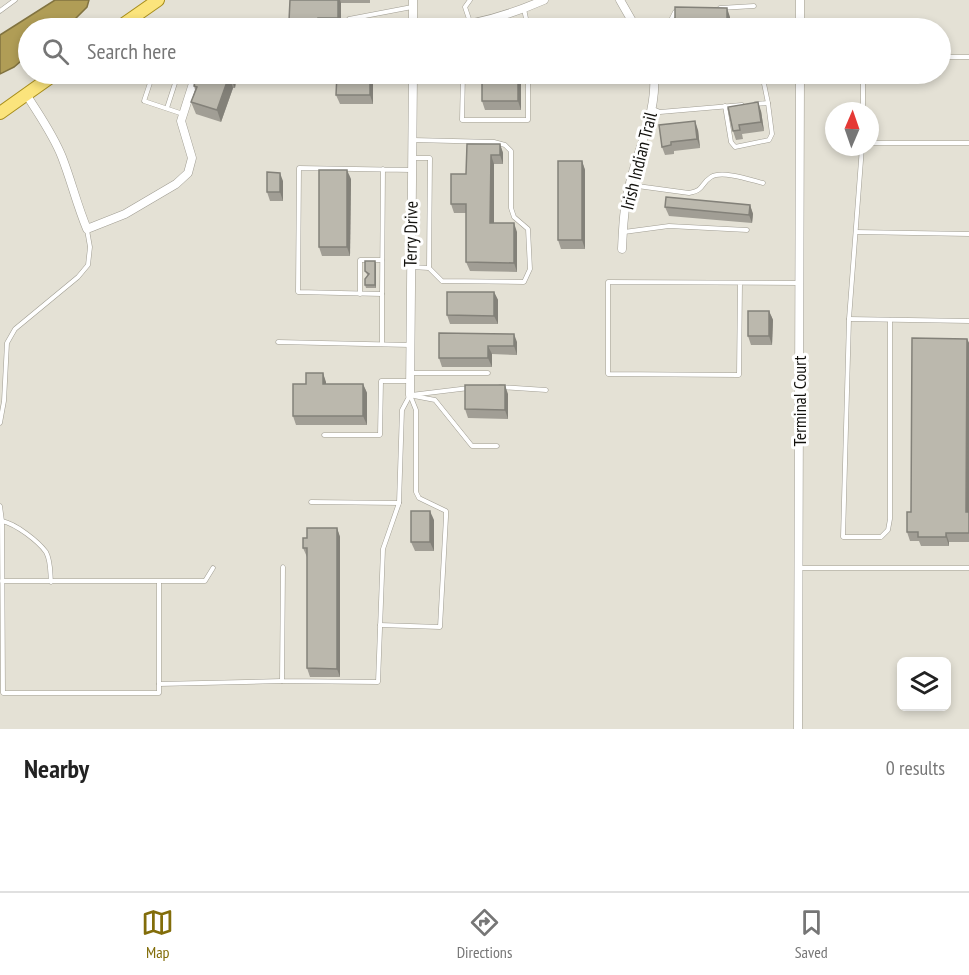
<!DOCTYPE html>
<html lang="en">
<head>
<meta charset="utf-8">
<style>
  body { margin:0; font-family:"PT Sans Narrow",sans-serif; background:#f6f6f6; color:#222 }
  .controls { position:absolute; right:18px; bottom:18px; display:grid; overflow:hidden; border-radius:9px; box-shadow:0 3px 9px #0003 }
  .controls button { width:54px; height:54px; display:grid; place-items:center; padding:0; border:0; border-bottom:2px solid #e0e0e0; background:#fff; color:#222; font:30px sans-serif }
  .compass { position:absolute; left:825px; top:102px; width:54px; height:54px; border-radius:50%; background:#fff; box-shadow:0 3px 9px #0003; rotate:2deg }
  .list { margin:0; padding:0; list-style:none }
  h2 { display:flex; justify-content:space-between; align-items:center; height:78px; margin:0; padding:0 24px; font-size:26px }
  h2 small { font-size:20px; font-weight:400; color:#767676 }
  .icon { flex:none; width:33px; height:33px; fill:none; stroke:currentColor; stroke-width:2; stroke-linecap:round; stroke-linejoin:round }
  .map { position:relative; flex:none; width:969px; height:729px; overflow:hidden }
  .search { position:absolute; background:#fff; box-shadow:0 3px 9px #0003; left:18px; right:18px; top:18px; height:66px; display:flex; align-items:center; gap:15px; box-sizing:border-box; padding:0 21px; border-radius:33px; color:#767676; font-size:22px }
  .sheet { height:162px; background:#fff }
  nav { display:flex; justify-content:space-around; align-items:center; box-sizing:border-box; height:84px; border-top:2px solid #e0e0e0; background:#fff; font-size:16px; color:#767676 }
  nav a { display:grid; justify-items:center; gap:3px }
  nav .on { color:#826d0a }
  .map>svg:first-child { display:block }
</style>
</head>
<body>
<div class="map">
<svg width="969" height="729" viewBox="0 0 969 729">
  <rect width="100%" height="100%" fill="#e4e1d5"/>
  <path fill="#b09d56" stroke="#817340" stroke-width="1.5" d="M55 0H89L87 7 66 28H28V55L14 67 0 74V35Z"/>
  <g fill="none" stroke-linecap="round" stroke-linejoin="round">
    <defs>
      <g id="service">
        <path d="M720 8 754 6"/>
        <path d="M524 9 528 28"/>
        <path d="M0 11 15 0"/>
        <path d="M349 19 412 7"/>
        <path d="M470 22 465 7 470 0"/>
        <path d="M667 28 675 12H679"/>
        <path d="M940 57H969"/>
        <path d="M153 74 144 101 183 114"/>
        <path d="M463 74 462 120H528V74"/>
        <path d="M755 104 768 103 762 74"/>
        <path d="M725 106 731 142 735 147 769 140 772 134 768 103"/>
        <path d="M167 108 178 74"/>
        <path d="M653 109 660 112 742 105"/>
        <path d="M863 111V74"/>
        <path d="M413 140 494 142 505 145 511 151V208L514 217 528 229 530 269 524 282 442 281 429 268"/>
        <path d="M870 143H969"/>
        <path d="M862 147 849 319 843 537H881L888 530 890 519V320"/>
        <path d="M383 169 382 294 298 292 299 168 411 170"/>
        <path d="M630 185 689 193C705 190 700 184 711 177 722 170 751 180 763 183"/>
        <path d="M624 232 669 226 747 230"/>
        <path d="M856 232 969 234"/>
        <path d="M411 267 429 268 430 158H413"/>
        <path d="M740 283 739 375 608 374V282L799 283"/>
        <path d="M360 294V260H382"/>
        <path d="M382 294V344"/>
        <path d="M849 319 969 321"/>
        <path d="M278 342 410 345"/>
        <path d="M411 373H488"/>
        <path d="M500 387 546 390"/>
        <path d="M411 395 469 388"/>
        <path d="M414 396 435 400 472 446H497"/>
        <path d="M0 423 4 401 7 343 15 329 78 277 88 265 90 247 87 230"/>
        <path d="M324 435H380L381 381H409"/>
        <path d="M311 502 399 503 402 410 410 395"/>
        <path d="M0 506 2 521 3 693H159V582"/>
        <path d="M2 521C16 524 38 541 46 552 51 561 50 572 51 582"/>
        <path d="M283 567 282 681 378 682 383 549 399 503"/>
        <path d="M800 568H969"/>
        <path d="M2 581H205L213 568"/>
        <path d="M380 625 440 627 446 517V511L419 498 416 492V410L410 395"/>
        <path d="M159 684 282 681"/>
      </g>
      <g id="minor">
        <path d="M413 0V28"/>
        <path d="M620 0 636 28"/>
        <path d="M440 28C475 25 512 14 544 0"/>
        <path d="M800 28V0"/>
        <path d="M26 94C39 115 53 134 62 157 71 180 77 205 87 229L125 214 176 184 188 173 192 158 181 121 196 74"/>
        <path d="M622 249C623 227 624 205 630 183 639 146 657 112 654 74"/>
        <path d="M410 395 413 74"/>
        <path d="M798 729 800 74"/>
      </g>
      <g id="primary">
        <path d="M118 28 158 0"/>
        <path d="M0 113 55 74"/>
      </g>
    </defs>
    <use href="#service" stroke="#a09d92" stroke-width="5"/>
    <use href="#minor" stroke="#a09d92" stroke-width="9"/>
    <use href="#primary" stroke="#a88e1c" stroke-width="14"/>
    <use href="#service" stroke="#fff" stroke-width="4"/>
    <use href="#minor" stroke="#fff" stroke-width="8"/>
    <use href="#primary" stroke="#fbe47c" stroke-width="12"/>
  </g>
  <g fill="#a19e95">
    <path d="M290 0H370V3H341V27H321V28H292L289 21Z"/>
    <path d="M237 74 235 88H233L221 122 196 114 191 102 195 90 193 81Z"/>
    <path d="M373 74V104H340L336 95Z"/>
    <path d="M521 74V110H485L482 101Z"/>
    <path d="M728 107 761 111 764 131 742 134 743 139 736 140 733 131Z"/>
    <path d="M698 130 700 148 674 151V154L665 155 662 147Z"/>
    <path d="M500 144 503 153V164H494V223L517 232V272L470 271 466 262V213H454L451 204 466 174Z"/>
    <path d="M582 161 585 170V249H561L558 240Z"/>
    <path d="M351 179 350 256H322L319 247Z"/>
    <path d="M283 181V201H270L267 192Z"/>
    <path d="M750 205 753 214 752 223 669 216 665 207Z"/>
    <path d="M376 264V288H366L365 285 368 276 365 271Z"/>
    <path d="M494 292 498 300V324H450L447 315Z"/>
    <path d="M769 311 773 320 772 345H751L748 336Z"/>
    <path d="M439 333 517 342V355L492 354V367H442L439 358Z"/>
    <path d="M967 339 969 343V542H949V546H921L919 541H910L907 532 911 512Z"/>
    <path d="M323 373 326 384H363L367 393V425H296L293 416 306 384Z"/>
    <path d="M508 394V419L468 418 465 409Z"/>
    <path d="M434 520V551H415L411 542Z"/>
    <path d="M337 528 340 537V677H310L307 668V557L303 548 307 538Z"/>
  </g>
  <g fill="#838179">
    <path d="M338 0H340L341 3V27L338 18Z"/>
    <path d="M727 8 730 17V28H727Z"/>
    <path d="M231 74H237L235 88 230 77Z"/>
    <path d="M370 74H373V104L370 95Z"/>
    <path d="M518 74H521V110L518 101Z"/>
    <path d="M229 76 233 88 221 122 217 110Z"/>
    <path d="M758 102 761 111 764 131 761 122Z"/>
    <path d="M695 121 698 130 700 148 697 139Z"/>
    <path d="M500 144 503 153V164L500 155Z"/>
    <path d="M491 155 494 164V232L490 223Z"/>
    <path d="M582 161 585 170V249L582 240Z"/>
    <path d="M347 170 351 179 350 256 347 247Z"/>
    <path d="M280 173 283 181V201L280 192Z"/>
    <path d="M750 205 753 214 752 223 749 215Z"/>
    <path d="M514 223 517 232V272L514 263Z"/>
    <path d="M375 261 376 264V288L375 285Z"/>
    <path d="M494 292 498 300V324L494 316Z"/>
    <path d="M769 311 773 320 772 345 769 336Z"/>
    <path d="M514 334 517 342V355L514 346Z"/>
    <path d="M967 339 969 343V519L966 512Z"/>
    <path d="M488 346 492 354V367L488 358Z"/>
    <path d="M323 373 326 382V393L323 384Z"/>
    <path d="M363 384 367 393V425L363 416Z"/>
    <path d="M505 385 508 394V419L505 410Z"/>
    <path d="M430 511 434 520V551L430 542Z"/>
    <path d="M337 528 340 537V677L337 669Z"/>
    <path d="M946 533 949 542V546L946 537Z"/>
  </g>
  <g fill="#bbb8ad" stroke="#838179" stroke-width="1.5">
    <path d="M290 0H338V18H318V22L289 21Z"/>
    <path d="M675 7 727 8V28H675Z"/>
    <path d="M595 22H603L604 28H595Z"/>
    <path d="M195 74H231L230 77 229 76 217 110 191 102 197 87 194 86 195 82 193 81Z"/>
    <path d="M337 74H370V95H336Z"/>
    <rect x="482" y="74" width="36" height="27"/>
    <path d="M758 102 761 122 739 125 740 130 733 131 728 107Z"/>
    <path d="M695 121 697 139 671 142V145L662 147 659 125Z"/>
    <path d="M467 144H500V155H491L490 223H514V263L466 262V204H451V174H466Z"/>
    <rect x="558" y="161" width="24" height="79"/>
    <rect x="319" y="170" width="28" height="77"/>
    <path d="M267 172 280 173V192H267Z"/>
    <path d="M666 197 750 205 749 215 665 207Z"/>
    <path d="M365 261H375V285H365V279L369 274 365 271Z"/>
    <path d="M447 292H494V316L447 315Z"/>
    <rect x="748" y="311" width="21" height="25"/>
    <path d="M439 333 514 334V346H488V358H439Z"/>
    <path d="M912 338 967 339 966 512H969V533H946V537H918V532H907V512H911Z"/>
    <path d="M306 373H323V384H363V416H293V384H306Z"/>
    <path d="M465 385H505V410L465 409Z"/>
    <rect x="411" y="511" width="19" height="31"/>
    <path d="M307 528H337V669L307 668V548H303V538H307Z"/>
  </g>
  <g text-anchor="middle" stroke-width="6" stroke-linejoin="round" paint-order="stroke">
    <g font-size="18" fill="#12110d" stroke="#fff">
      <text transform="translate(639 161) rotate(-76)" y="6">Irish Indian Trail</text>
      <text transform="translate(411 234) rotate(-89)" y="6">Terry Drive</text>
      <text transform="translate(800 401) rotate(-90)" y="6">Terminal Court</text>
    </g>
  </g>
</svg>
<div class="controls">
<button><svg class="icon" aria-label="layers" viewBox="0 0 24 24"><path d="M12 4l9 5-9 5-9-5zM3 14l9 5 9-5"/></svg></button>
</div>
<svg class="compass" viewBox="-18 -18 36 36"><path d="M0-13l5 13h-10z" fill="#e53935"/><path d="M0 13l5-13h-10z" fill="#767676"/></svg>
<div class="search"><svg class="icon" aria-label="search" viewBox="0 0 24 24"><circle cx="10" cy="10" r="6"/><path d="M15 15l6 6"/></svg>Search here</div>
</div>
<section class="sheet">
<h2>Nearby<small>0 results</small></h2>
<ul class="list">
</ul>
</section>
<nav>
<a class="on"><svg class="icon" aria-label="map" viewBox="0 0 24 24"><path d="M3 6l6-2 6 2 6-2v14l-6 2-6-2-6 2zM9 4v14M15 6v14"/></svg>Map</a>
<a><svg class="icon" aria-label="directions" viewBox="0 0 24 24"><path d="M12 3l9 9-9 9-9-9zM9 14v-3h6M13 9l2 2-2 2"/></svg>Directions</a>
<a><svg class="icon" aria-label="saved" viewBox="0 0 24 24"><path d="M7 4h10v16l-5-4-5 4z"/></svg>Saved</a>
</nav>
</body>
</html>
